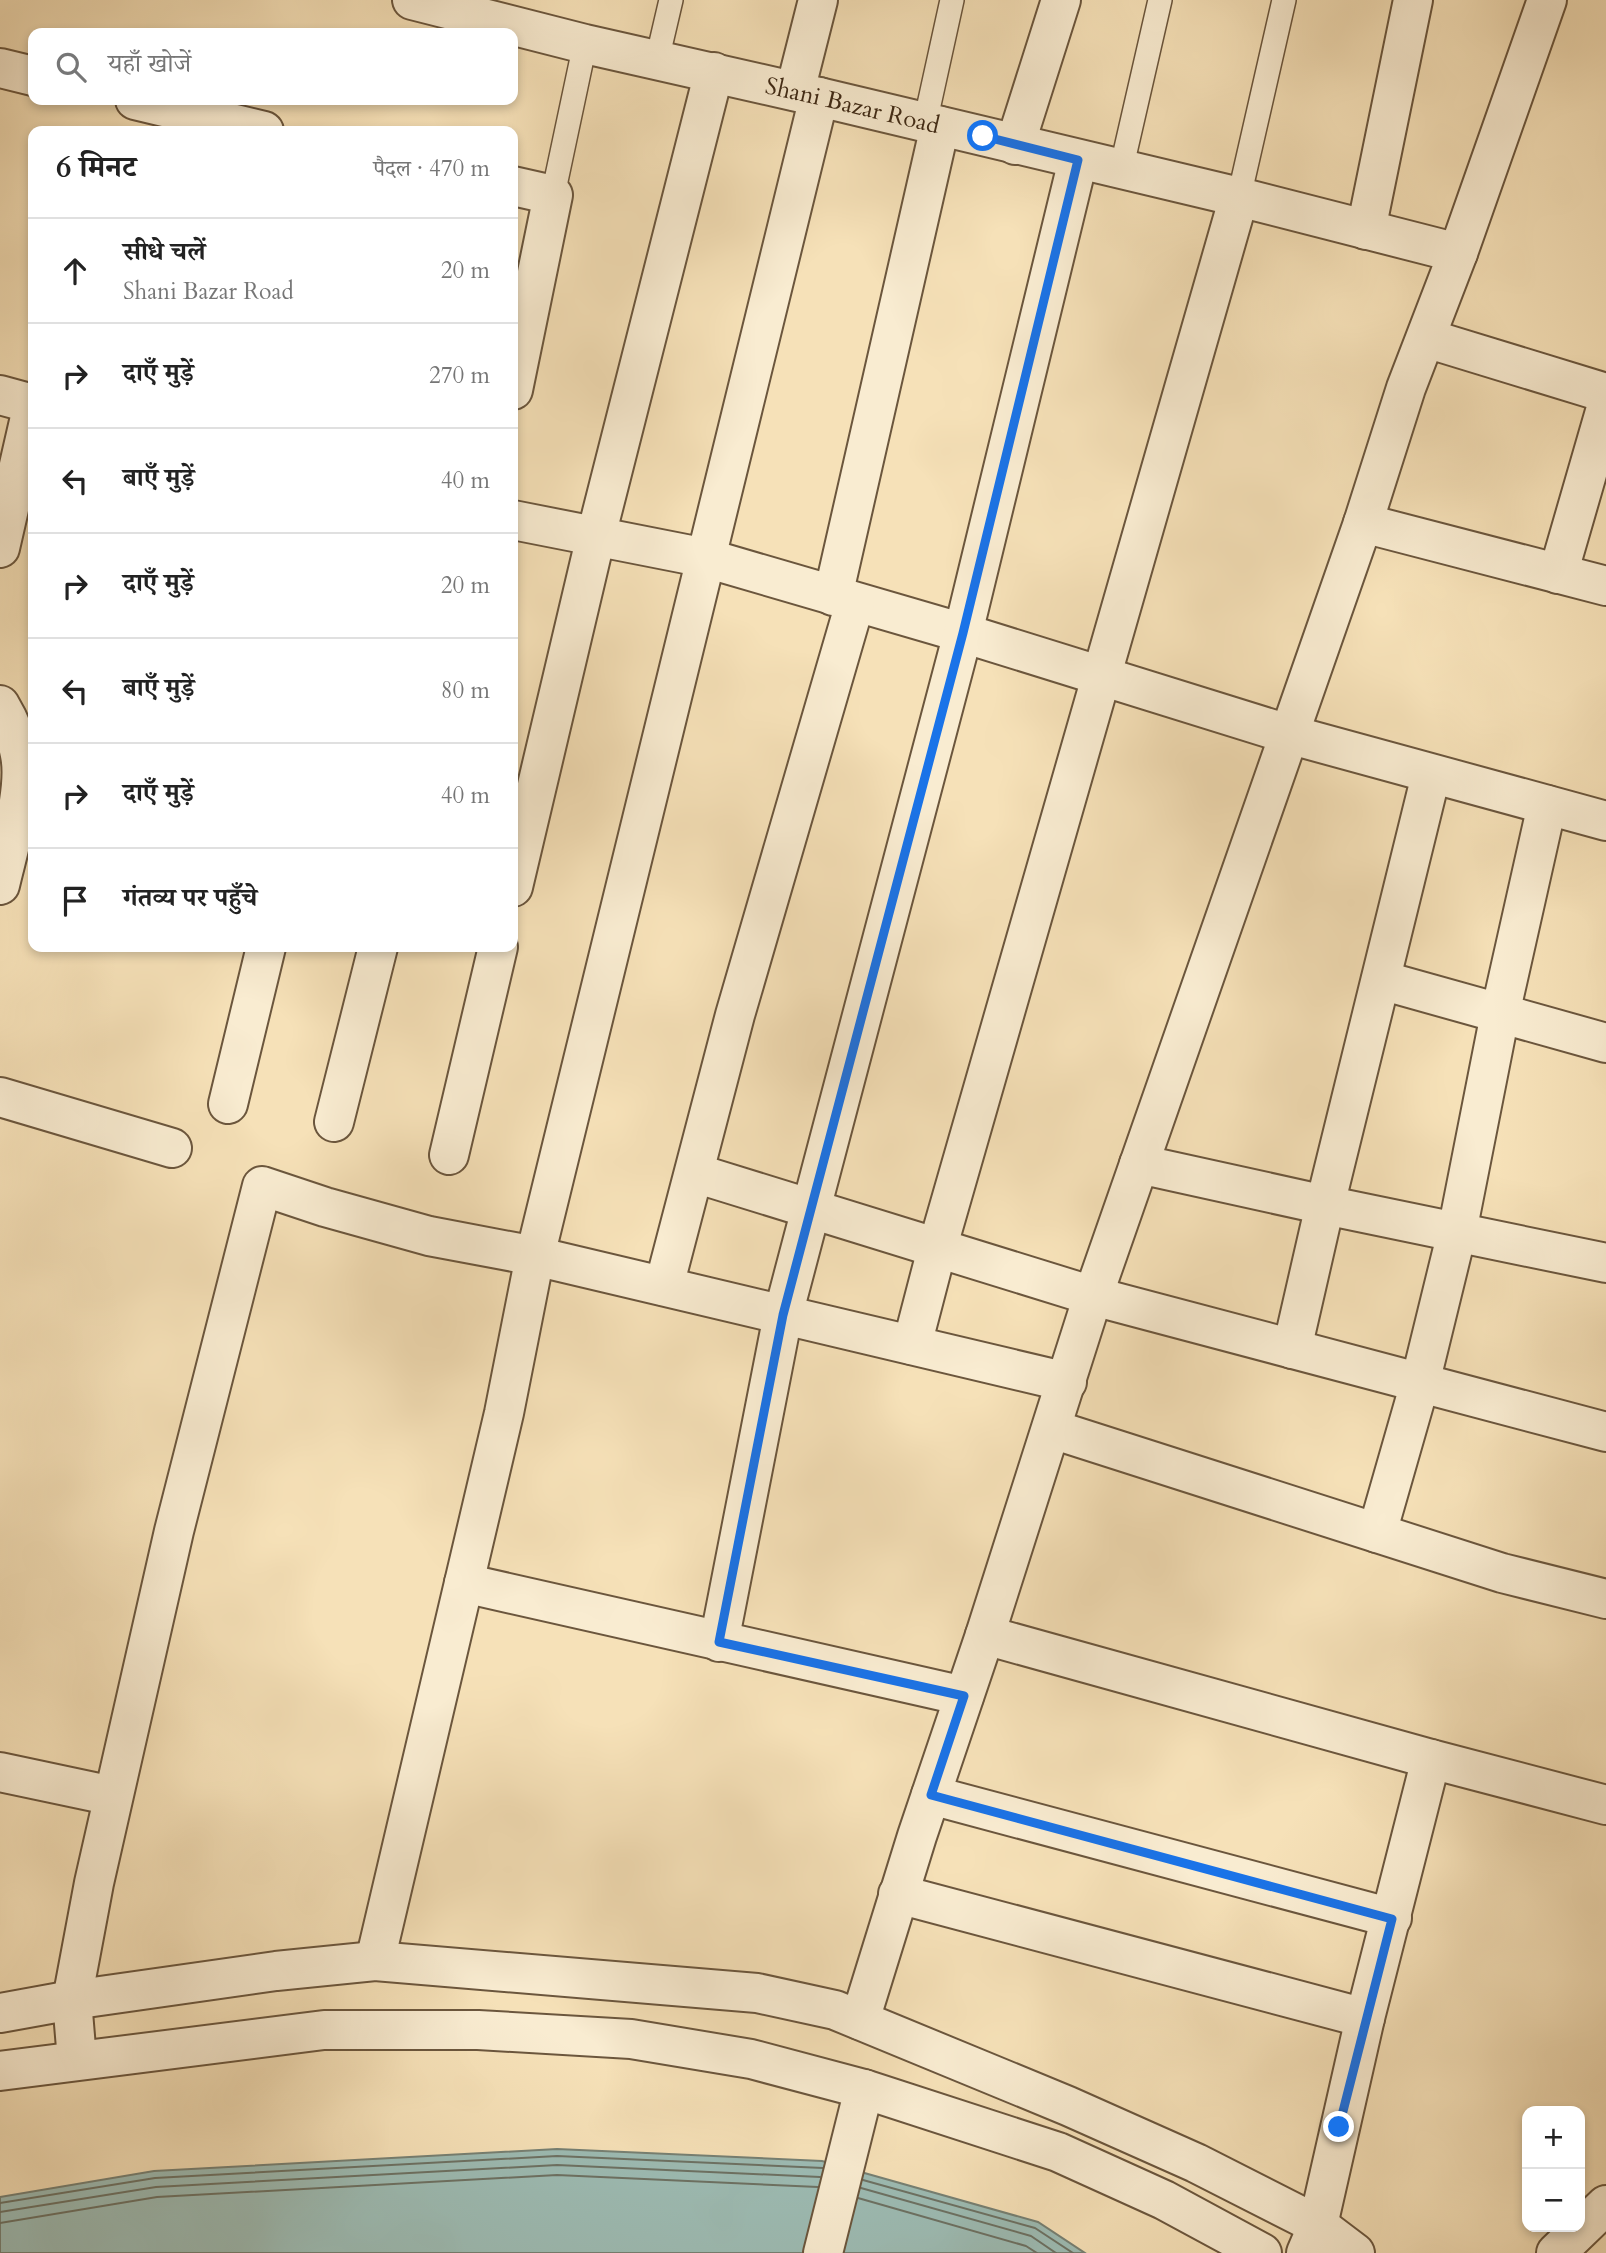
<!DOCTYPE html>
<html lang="hi">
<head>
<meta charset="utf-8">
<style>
  body { margin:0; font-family:Cardo,"Noto Serif Devanagari",serif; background:#f6f6f6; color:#222 }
  .controls { position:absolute; right:21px; bottom:21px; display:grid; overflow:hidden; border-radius:14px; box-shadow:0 4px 10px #0003 }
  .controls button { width:63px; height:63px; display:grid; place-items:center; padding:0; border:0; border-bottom:2px solid #e0e0e0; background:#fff; color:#222; font:35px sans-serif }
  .stop { position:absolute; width:21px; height:21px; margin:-16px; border:5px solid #1a73e8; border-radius:50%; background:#fff }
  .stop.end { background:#1a73e8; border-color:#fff; box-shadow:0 2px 7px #0008 }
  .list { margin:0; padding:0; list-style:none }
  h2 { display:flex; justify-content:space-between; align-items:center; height:91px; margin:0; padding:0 28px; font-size:30px }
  h2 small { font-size:23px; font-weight:400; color:#767676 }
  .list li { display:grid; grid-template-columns:46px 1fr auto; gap:21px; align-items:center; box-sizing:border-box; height:105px; padding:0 28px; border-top:2px solid #e0e0e0 }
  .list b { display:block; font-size:26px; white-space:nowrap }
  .list p { margin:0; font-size:23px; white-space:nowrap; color:#767676 }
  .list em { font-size:23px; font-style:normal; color:#767676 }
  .icon { flex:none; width:38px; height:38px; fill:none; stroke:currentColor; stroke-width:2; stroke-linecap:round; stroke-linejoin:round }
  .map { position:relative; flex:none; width:1606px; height:2253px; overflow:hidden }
  .search { position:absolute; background:#fff; box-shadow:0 4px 10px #0003; left:28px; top:28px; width:490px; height:77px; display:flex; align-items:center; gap:18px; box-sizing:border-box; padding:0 24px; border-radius:14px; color:#767676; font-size:26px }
  .panel { position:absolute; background:#fff; box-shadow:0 4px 10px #0003; left:28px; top:126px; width:490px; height:826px; border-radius:14px }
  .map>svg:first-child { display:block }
</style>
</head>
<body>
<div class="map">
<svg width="1606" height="2253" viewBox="0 0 1606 2253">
  <rect width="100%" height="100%" fill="#f6e1b8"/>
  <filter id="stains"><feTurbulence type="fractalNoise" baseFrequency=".00286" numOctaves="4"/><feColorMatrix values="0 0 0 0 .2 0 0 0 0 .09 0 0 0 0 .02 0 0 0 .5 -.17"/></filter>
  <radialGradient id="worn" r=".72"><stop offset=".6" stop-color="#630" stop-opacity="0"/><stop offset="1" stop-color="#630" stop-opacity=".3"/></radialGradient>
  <path fill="#9dbcb4" stroke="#778174" stroke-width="2" d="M557 2149 822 2161 1038 2222 1085 2253H0V2197L154 2171Z"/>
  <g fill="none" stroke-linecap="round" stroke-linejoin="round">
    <g stroke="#6d7264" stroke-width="2">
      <path d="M863 2180 1035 2228 1073 2253"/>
      <path d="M861 2188 1031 2236 1056 2253"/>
      <path d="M858 2198 1026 2246 1037 2253"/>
      <path d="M0 2203 155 2178 557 2156 823 2168"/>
      <path d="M0 2212 156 2187 557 2165 820 2177"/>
      <path d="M0 2223 157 2197 557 2175 818 2187"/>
    </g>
    <defs>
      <g id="service">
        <path d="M657 60 671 0"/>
        <path d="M925 123 952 0"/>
        <path d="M1121 170 1160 0"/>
        <path d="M553 195 585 44"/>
        <path d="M1239 197 1284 0"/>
      </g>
      <g id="minor">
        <path id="s1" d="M412 0 585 44 819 97 1239 197 1458 253"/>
        <path d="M0 68 33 76"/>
        <path d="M795 91 818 0"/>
        <path d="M135 100 264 131"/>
        <path d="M1015 145 1061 0"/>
        <path d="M513 186 553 195 513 390"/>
        <path d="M1366 230 1413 0"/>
        <path d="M1426 338 1606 393"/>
        <path d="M0 395 33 404"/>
        <path d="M513 520 706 558 963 633 1288 734 1606 821"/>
        <path d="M1363 523 1606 586"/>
        <path d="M0 548 33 404"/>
        <path d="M1558 574 1606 408"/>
        <path d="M833 596 940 126"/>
        <path d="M0 705C9 720 17 738 20 755 27 790 8 850 0 885"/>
        <path d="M513 887 596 536 714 72"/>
        <path d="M1381 980 1606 1043"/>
        <path d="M0 1097 172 1148"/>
        <path d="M228 1104 266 947"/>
        <path d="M334 1122 378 947"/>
        <path d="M449 1155 498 947"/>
        <path d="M1139 1164 1325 1205 1606 1263"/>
        <path d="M695 1173 1093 1296 1606 1432"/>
        <path d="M664 1286 735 1015 855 603"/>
        <path d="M912 1345 937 1249 1239 197"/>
        <path d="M1292 1349 1325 1205 1431 775"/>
        <path d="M1052 1429 1502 1573 1606 1599"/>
        <path d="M1377 1533 1420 1383 1457 1232 1500 1014 1547 805"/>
        <path d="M464 1583 964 1696"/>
        <path d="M985 1635 1431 1759 1606 1805"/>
        <path d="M719 1642 783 1315 963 633 1078 160"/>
        <path d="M0 1772 113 1796"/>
        <path d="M931 1795 1392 1918"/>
        <path d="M898 1894 1365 2018"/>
        <path d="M375 1961 504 1413 535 1256 819 97"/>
        <path d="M860 2020 917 1836 985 1635 1093 1296 1363 523 1406 388 1458 253 1547 0"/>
        <path d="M77 2060 72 2000 94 1883 174 1531 262 1186 325 1207 429 1236 535 1256 1067 1382"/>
        <path d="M823 2253 864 2089"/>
        <path d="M1306 2253 1318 2225 1365 2018 1431 1759"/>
        <path d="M1556 2253 1606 2205"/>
      </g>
      <g id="tertiary">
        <path d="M0 2013 72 2000 276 1971 375 1961 757 1993 835 2010 1068 2106 1196 2163 1318 2225 1355 2253"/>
        <path d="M0 2071 324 2030H478L631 2039 751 2059 864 2089 1058 2152 1164 2200 1262 2253"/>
      </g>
    </defs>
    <use href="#service" stroke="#6b563d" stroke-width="26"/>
    <use href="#minor" stroke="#6b563d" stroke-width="42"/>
    <use href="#tertiary" stroke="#6b563d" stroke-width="42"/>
    <use href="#service" stroke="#f9ecd1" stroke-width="23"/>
    <use href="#minor" stroke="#f9ecd1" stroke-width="38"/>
    <use href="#tertiary" stroke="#f9ecd1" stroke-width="38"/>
  </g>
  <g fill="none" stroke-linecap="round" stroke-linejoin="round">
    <path stroke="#1a73e8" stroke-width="9" d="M983 136 1078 160 963 633 783 1315 719 1642 964 1696 931 1795 1392 1919 1339 2127"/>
  </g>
  <g text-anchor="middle" stroke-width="5" stroke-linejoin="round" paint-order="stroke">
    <g font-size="24" fill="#3d2814" stroke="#f9ecd1">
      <text dy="8" stroke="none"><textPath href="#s1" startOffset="453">Shani Bazar Road</textPath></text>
    </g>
  </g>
  <rect width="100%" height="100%" filter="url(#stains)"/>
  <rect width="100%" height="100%" fill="url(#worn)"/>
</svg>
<div class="controls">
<button>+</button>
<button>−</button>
</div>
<div class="stop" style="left:983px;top:136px"></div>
<div class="stop end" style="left:1339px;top:2127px"></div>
<div class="search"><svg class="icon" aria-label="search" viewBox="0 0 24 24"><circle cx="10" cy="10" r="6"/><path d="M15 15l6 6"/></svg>यहाँ खोजें</div>
<section class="panel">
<h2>6 मिनट<small>पैदल · 470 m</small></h2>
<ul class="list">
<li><svg class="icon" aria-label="ahead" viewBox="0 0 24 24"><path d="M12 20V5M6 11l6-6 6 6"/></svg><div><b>सीधे चलें</b><p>Shani Bazar Road</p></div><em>20 m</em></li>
<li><svg class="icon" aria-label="right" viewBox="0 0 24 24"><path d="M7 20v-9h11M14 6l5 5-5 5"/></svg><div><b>दाएँ मुड़ें</b></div><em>270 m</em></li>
<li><svg class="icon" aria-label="left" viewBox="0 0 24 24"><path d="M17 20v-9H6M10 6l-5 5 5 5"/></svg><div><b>बाएँ मुड़ें</b></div><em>40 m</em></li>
<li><svg class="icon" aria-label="right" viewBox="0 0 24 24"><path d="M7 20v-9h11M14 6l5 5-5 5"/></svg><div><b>दाएँ मुड़ें</b></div><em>20 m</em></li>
<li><svg class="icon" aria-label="left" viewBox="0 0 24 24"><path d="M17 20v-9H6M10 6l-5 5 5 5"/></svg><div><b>बाएँ मुड़ें</b></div><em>80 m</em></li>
<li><svg class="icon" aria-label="right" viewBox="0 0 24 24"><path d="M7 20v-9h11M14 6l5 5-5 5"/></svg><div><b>दाएँ मुड़ें</b></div><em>40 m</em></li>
<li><svg class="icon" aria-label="arrive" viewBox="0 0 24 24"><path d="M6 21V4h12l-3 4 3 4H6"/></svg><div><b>गंतव्य पर पहुँचे</b></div></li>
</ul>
</section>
</div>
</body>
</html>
